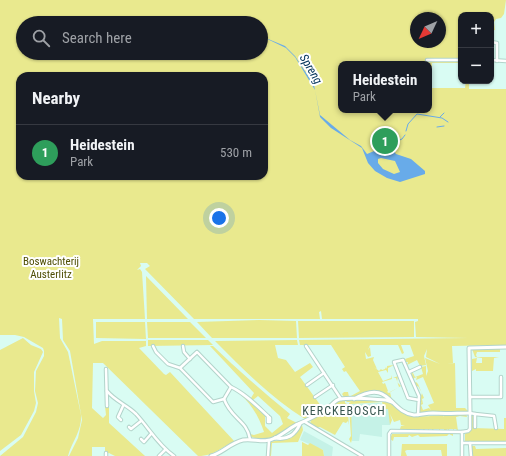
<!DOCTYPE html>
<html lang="en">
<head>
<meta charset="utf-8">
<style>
  body { margin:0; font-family:"Roboto Condensed",sans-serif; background:#20242c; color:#f1f3f6 }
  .controls { position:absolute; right:12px; top:12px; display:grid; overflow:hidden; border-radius:8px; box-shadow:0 1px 3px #0004 }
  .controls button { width:36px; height:36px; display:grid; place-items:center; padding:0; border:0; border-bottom:1px solid #363941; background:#171b24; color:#f1f3f6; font:20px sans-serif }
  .compass { position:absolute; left:410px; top:12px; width:36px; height:36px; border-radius:50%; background:#171b24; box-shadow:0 1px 3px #0004; rotate:226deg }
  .you { position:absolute; left:219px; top:218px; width:14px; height:14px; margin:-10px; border:3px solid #fff; border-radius:50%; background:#1a73e8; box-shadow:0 0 0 6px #1a73e833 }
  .badge { display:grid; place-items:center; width:26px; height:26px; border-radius:50%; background:#d93025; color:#fff; font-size:13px; font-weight:700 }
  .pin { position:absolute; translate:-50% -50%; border:2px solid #fff; box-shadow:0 1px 4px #0006 }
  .popup { position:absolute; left:338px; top:61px; width:94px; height:52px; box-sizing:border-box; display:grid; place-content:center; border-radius:8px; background:#171b24; filter:drop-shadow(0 1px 3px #0005); font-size:13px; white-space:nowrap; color:#9ea1a6 }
  .popup b { font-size:15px; color:#f1f3f6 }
  .popup::after { content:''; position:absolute; left:50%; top:100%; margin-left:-8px; border:8px solid transparent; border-top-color:#171b24 }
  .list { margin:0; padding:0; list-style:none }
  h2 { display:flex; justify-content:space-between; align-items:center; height:52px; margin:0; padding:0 16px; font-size:17px }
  h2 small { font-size:13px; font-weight:400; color:#9ea1a6 }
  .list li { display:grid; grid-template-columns:26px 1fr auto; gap:12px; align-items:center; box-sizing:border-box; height:56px; padding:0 16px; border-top:1px solid #363941 }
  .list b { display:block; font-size:15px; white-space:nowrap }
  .list p { margin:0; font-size:13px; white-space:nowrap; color:#9ea1a6 }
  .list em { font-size:13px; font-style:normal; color:#9ea1a6 }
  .icon { flex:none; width:22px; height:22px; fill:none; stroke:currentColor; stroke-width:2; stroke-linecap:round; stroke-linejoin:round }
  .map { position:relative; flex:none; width:506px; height:456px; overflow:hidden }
  .search { position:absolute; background:#171b24; box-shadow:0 1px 3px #0004; left:16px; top:16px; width:252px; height:44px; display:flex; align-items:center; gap:10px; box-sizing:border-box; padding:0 14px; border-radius:22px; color:#9ea1a6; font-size:15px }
  .panel { position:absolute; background:#171b24; box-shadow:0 1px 3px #0004; left:16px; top:72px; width:252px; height:108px; border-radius:12px }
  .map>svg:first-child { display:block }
</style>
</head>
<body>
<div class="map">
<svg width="506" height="456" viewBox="0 0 506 456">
  <rect width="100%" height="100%" fill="#d9fcf3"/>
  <g fill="#c5f2e7">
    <path d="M378 403 384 404V409H388L390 417V425H382V437L360 434 359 441H352L350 404Z"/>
    <path d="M304 431 333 447 332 456H324L323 450 300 440Z"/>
  </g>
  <g fill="#e9e98e" fill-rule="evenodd">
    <path d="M0 0H506L504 14 501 18 496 19 494 22 495 30 491 31V15H461L458 63H432L430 88H465L466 81H469V89H506V345L452 346 453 363 447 364 455 363 456 408H465L468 411 461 413 419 412V403H422L419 402 422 393 418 386 416 387V383H414L416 382 418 384 424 398 422 399 423 404 421 405 423 410 429 408 431 410 428 405 434 403 423 377 416 380 417 377 414 378V381L411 375 413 374 410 373 412 371 415 377 423 374 421 367 426 366V376L428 371 425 358 440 364 426 357 427 349 424 356 426 365 420 366 417 360 407 365 408 362H406L405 359 414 356 410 345H401L404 353 402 354 398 345H370L368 350 370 347 371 356 368 357 365 352 366 359 374 357 373 360 377 369 374 367 379 371 381 369 382 370 385 369 386 367 387 369V366L394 365 388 368V373L386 370 378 372 383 381 391 378V375L392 379 382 382 383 384 385 383 388 391 387 392 389 393 399 387 396 378H393L398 376 397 382 401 386 390 392 392 401C379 383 361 400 344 397L345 398 340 395 344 397 342 394 344 392H348L349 397 360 391 346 371 344 372 342 369 345 367 331 345H300L299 340 468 338 416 337 415 322 418 321V319H322L321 311 319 312 320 319H194L145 269 150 266 147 263H140L141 266 137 270 140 269 142 272 145 319H93L94 344 102 341H146V346L139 348 164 374 166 375 170 372 235 442C221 446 216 456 198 456L103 363H93L92 408 103 418 106 415 105 406H109V423L145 456H115L109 453 105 455V447H92V456H69L78 438 82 420 70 351 63 340 62 319 59 318 60 338 68 352 81 415C82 431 72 441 68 456H0L23 437 36 412 38 403 35 391 36 371 44 356V351L43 348 24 337 15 335H0ZM416 18H440V42H416ZM23 23H261V53H23ZM341 64H429V110H341ZM20 76H264V176H20Z"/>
    <path d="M146 276 188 319H147Z"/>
    <path d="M259 320 296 321 297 338H212L197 322Z"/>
    <path d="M298 321H414V337L299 338Z"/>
    <path d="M96 322H145L146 339 96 338Z"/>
    <path d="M147 322H190L206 338H148Z"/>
    <path d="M23 338 31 345 41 349 43 352 34 372V391L36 403 34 411 21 435 0 451V350Z"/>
    <path d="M148 340H208L213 345 148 346Z"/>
    <path d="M297 340 298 345H275L278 358 286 360 295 372 310 363 313 367 300 377 321 406 305 419C270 397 243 369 215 341Z"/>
    <path d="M210 346H213C238 370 263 392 290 414L287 418 297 423C289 429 274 441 263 440 259 439 255 438 251 437L250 434 254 435 264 432C259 416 249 400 236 391L242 395 265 416V426L272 433 283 424 280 416 258 396 253 400 251 398 254 393Z"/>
    <path d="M472 349H500V352H477L476 355 477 357H499L494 358 493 371H476V369L472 371V359L477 358 476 363H482V358L475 357Z"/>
    <path d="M353 400C362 401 375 398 385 401 393 403 398 409 405 413 413 418 432 416 443 415L444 417V415L466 414 467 417 460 416 456 417 458 431 456 429H454V431L453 429H449V431L448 429 444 431V429H440L439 431V429H434L432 431V429H429L428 431V429H425L424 431 423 429H420L419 431 415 429V431L414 429 408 431V429H405L404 431V429H400L401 426 405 425H401L400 420 394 422 390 414 392 420 390 425 388 409H384L382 402 351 404 352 439 351 443 349 439 351 436 349 407V403L351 402H347L346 401Z"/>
    <path d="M339 401H345V403L347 404 349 425 348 421 346 423 343 422 335 435 320 427 316 428 310 424 311 420Z"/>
    <path d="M472 414 474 415H473L474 416 473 419 474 422 473 426H475L473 428 504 429V418H506V442H465V434L472 428Z"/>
    <path d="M302 425 303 430 298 442 272 443 271 456H268L270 442 291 438Z"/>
    <path d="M453 433V436L449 434 447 436 420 437 418 435 412 437 409 435 408 437H394L393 441 390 439 392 434Z"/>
    <path d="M302 442 308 445 310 443 323 450 324 456H302Z"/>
    <path d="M402 444H447V456H442L441 450H407L405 451 407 456H401Z"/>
    <path d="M472 446H475L476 449 506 448V456H472Z"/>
  </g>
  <path fill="#68abe9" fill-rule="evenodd" d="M261 36 285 46 295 56 314 85 320 115 350 140 361 146 367 154 379 149 386 150 391 147 396 154 411 159 425 171V174L400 182 387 178 375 171 368 163 362 148 331 128 320 117 315 90 295 57 286 48ZM381 158 395 161 400 172 394 174 383 169 378 163V159Z"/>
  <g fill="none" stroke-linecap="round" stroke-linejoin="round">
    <g stroke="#68abe9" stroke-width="1">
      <path d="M440 117 444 113"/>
      <path d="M437 127 444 126"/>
      <path d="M406 131 408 124 417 114 442 118 448 122"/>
      <path d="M395 142 402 139 405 135"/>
    </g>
    <defs>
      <g id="minor">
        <path d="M491 42 497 43V61"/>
        <path d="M427 60H461"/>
        <path d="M491 60 506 61"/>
        <path d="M153 346 156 352 168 364 180 368"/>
        <path d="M183 346 184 352 190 359"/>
        <path d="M306 346 341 399"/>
        <path d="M197 352 231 387 224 399 213 402 180 368Z"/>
        <path d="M106 369 107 406"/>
        <path d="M409 372 420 367"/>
        <path d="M307 385 324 373"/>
        <path d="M231 387C246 394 258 407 270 418V422H268V416"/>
        <path d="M107 391C115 401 127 405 136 414 149 428 158 445 174 456"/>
        <path d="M315 397 333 385"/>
        <path d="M470 397H501V377"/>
        <path d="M224 399C231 419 247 420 250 439"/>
        <path d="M475 414 494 416 496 428"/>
        <path d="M418 415 419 396 403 360 394 362 408 398 419 400"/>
        <path d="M121 420 118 417 123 406"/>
        <path d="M305 422 362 456"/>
        <path d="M129 427 131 429 141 421"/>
        <path d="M141 439 144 442 151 434"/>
        <path d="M463 443H506"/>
        <path d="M470 443 471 456"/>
        <path d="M106 456V453"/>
        <path d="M159 456 165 450"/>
        <path d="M268 456 269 441"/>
        <path d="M389 456V434L391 431 462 432"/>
        <path d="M462 456V432L468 431 470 429V413L475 414V427"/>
      </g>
      <g id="tertiary">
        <path d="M354 399C390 378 389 412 414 415 420 415 426 413 433 413 445 414 457 413 470 413L469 348 506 347"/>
        <path d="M275 438C288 440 295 435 300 424"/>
        <path d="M211 456C223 453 230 443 243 440 254 438 264 444 275 438 282 435 294 425 298 424 308 420 319 414 328 408 332 405 335 400 340 399 354 397 371 399 386 400L392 402"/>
      </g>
    </defs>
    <use href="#minor" stroke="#b2d4cb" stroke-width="4.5"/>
    <use href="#tertiary" stroke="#b2d4cb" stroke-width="5"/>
    <use href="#minor" stroke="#fff" stroke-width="2.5"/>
    <use href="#tertiary" stroke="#fff" stroke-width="3"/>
  </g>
  <g text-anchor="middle" stroke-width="4" stroke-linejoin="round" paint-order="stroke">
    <g font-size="11" fill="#4f4e05" stroke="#fff">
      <text x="51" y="265">Boswachterij<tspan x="51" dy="13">Austerlitz</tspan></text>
    </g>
    <g font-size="12" font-style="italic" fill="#003259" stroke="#fff">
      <text transform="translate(311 69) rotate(59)" y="4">Spreng</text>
    </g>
    <g font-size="12" letter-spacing="1" fill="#385750" stroke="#fff">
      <text x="344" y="415">KERCKEBOSCH</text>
    </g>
  </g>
</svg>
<div class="controls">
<button>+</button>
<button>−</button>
</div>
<svg class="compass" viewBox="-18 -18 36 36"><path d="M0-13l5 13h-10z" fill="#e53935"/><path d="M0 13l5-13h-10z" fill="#9ea1a6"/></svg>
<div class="you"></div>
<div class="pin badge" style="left:385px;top:141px;background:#2e9e5b">1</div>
<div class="popup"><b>Heidestein</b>Park</div>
<div class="search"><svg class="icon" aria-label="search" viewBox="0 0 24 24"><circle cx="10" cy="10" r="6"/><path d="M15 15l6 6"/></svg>Search here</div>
<section class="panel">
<h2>Nearby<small></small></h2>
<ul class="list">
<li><span class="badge" style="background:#2e9e5b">1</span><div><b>Heidestein</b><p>Park</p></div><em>530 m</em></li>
</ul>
</section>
</div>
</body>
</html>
